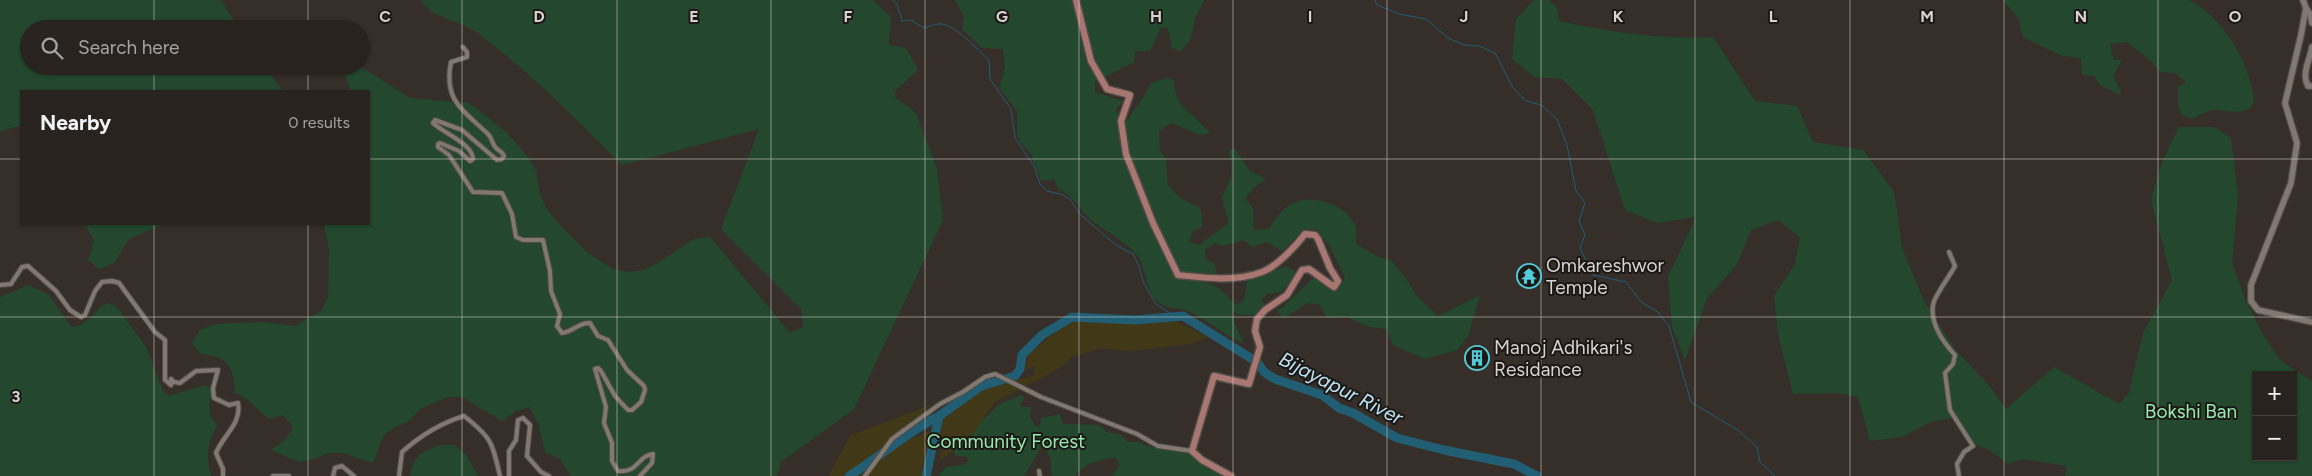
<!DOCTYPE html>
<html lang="en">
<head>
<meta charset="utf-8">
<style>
  body { margin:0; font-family:Figtree,sans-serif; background:#302b28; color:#f1f3f6 }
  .controls { position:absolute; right:15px; bottom:15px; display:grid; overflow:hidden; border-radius:0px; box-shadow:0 1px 4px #0004 }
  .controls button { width:45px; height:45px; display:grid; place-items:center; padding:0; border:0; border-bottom:1px solid #44403d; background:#28231f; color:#f1f3f6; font:25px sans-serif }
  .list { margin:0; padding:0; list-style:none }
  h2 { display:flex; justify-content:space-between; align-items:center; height:65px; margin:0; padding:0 20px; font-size:21px }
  h2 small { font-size:16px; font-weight:400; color:#a5a4a4 }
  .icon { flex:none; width:28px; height:28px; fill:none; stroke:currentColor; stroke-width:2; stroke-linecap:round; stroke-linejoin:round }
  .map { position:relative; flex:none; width:2312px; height:476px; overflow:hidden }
  .search { position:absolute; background:#28231f; box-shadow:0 1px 4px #0004; left:20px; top:20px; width:350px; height:55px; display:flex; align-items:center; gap:12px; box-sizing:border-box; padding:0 18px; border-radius:28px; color:#a5a4a4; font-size:19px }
  .panel { position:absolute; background:#28231f; box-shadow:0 1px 4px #0004; left:20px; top:90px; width:350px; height:135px; border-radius:0px }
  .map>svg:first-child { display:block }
</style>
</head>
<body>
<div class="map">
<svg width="2312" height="476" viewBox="0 0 2312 476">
  <rect width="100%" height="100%" fill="#362f29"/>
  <g fill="#23482e" fill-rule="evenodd">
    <path d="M0 0H221L239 29H29V66H264L283 91H21V127H14L0 132Z"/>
    <path d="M421 0H873L891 17 889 45 906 48 918 70 895 91V97L916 113 937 169 943 220 854 409 781 462 777 476H571L560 459 545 452 538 423 529 407 516 411 502 421 462 397H447L420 409 408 422 395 427 383 436 373 463 343 453H328L314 459 299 462 271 450 285 440 293 427 283 415 269 419C255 409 253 400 235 393 234 367 228 356 201 354L192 343 200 330 215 324 263 322 295 326 321 311 328 297 329 249 324 224H369V91H351L344 73V66H360L410 98 469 103 481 112 507 133 528 157 536 170 540 194 546 208 556 221 588 253 613 269 628 272 643 270 656 264 694 239 710 237 790 333 803 327 801 309 721 229 759 129 622 165C576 119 531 73 479 34 462 20 432 20 421 0Z"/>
    <path d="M955 0H1204L1196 16 1190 40 1180 52 1172 47 1168 28 1161 27 1150 51H1135L1134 62 1095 82V92L1123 101 1115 111 1128 120C1135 107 1145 97 1151 83L1167 78 1174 80C1175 99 1178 103 1192 115 1198 120 1204 127 1210 133L1200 135 1172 123 1165 126 1159 133 1160 150 1166 160 1168 186C1172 189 1176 195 1181 198 1198 209 1203 202 1202 227L1193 231 1189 242 1199 245 1229 223 1222 197 1231 178 1232 166 1229 150 1235 149 1250 171 1266 179 1258 184 1245 198 1253 208 1254 230 1269 229C1276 219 1281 209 1293 203 1313 193 1349 206 1356 228 1357 233 1356 239 1356 244L1378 257 1391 260 1405 277 1416 295 1438 316 1480 295 1468 336 1457 350 1425 359 1393 345 1386 329 1369 327 1347 317 1327 318 1319 304 1307 303 1283 319 1276 310 1282 308 1315 276 1329 289 1337 291 1345 278 1330 246 1316 229H1304L1282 251 1267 242 1253 247 1243 240 1223 246 1215 243 1205 250 1206 260 1214 263 1217 274 1206 273 1201 282C1218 284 1225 293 1236 305L1244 301 1247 282C1258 274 1273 272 1286 266L1298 273 1281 292 1267 294 1261 299 1265 305 1257 315H1239L1233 311 1234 322 1244 344C1224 335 1204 317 1185 310 1176 307 1168 309 1159 303 1146 293 1147 272 1139 258 1128 241 1104 232 1089 218 1078 208 1074 195 1059 190L1054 179 1041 181 1030 152 1020 143 1017 134V111L999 87 1005 68 1003 49 982 48 962 29 964 17Z"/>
    <path d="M1534 0H1548L1557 7 1559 21C1609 32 1661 40 1713 37L1755 101 1797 106 1813 142 1863 150 1894 192 1902 248 1924 301 1955 349 1991 388 2006 409 2054 367 2119 404 2129 393 2143 333 2172 280 2151 200 2162 162 2179 127H2214L2231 138 2238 196 2232 263 2245 299 2263 335 2281 361 2312 381V476H2065L2067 466 2022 459 2008 464 1988 449 1976 445 1951 418 1931 422 1902 437 1870 441 1858 397 1836 393 1793 394 1778 334 1774 296 1795 264 1800 237 1778 220 1751 230 1736 266 1707 298 1685 360 1672 327 1668 277 1696 217 1657 223 1625 210 1593 110 1562 79 1534 77 1512 59 1516 19ZM2256 375H2293V457H2256Z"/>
    <path d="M2003 0H2189C2221 17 2245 55 2252 89 2253 95 2256 102 2251 107 2242 116 2224 109 2213 110 2206 111 2198 116 2192 119L2182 115 2178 105V87L2186 82 2175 73 2160 72 2152 62 2127 42 2110 44 2114 60H2122L2113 76 2121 92 2120 95 2100 85 2094 76 2082 75 2081 58 2062 56 2023 37 2018 18Z"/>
    <path d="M85 224H164L129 239 114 263 99 269 88 260 94 241Z"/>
    <path d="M28 285 49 295 71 327C91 326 92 310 107 303L116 306 146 347 163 391 168 396 205 385 212 389C210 403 206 415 217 425 208 445 205 453 211 476H0V297Z"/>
    <path d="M1021 395 1024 398 1020 405 1022 407H1031L1030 416 1035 426H1040L1041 418 1060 414 1063 424 1098 425 1101 426 1106 432 1120 434 1128 442H1139L1146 446 1189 453 1227 476H1112L1119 466 1117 458 1113 457 1088 464 1074 476H1052L1050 458 1046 448 1042 446 1024 476H937L947 467 967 464 968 457 957 456 952 450 998 405Z"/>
    <path d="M440 445H455L466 455 478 476H410C414 454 420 454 440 445Z"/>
  </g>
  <g fill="#403817">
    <path d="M1075 321 1132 323 1176 321 1208 337 1192 344 1129 351 1100 348 1070 358 1065 364 1044 377 995 402 971 436 941 460 939 456 946 446 937 432 944 412 955 397 1034 375 1035 366 1025 370 1028 355 1056 331Z"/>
    <path d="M930 405 886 448 864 465 844 476H828L851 435Z"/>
    <path d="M930 431 921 476H856L906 440Z"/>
  </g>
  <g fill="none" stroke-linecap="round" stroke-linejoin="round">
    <g stroke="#215d73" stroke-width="1">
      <path d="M893 0 897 4 902 21 911 20 924 28C929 27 937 23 942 24 956 26 978 50 989 60L990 79 1011 109 1015 138 1034 166 1040 184 1047 191 1063 195 1070 199 1080 214 1104 235 1119 247 1133 254 1139 266 1143 282 1156 304 1171 314 1183 316"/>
      <path d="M1375 0 1377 5 1399 14 1426 19 1448 38 1464 45 1479 46 1495 53 1513 88 1526 101 1541 105 1557 119 1567 145 1576 191 1585 203 1579 221 1585 235 1580 248 1593 275 1626 282 1641 302 1658 312 1669 326 1691 402 1739 431 1757 447 1760 462 1775 476"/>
    </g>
    <g stroke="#215d73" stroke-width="9">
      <path d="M849 476C880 457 907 432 939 416"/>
      <path d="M926 476 939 416 981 386 1015 376 1020 369 1022 355 1042 335 1072 317 1135 320 1183 316 1257 362 1264 372 1275 379 1322 395 1339 408 1353 413 1397 438 1444 450 1514 464 1537 476"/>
    </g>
    <defs>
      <g id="street">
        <path d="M463 47 467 52V57L451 62C443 101 464 111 488 134 492 138 492 144 496 148 499 151 502 151 504 156L502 159 497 160 462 130 435 120 433 123C442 132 473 144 473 159L470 161 459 151 440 143 438 144V147L449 155 473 192 502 193 512 214 516 237 523 240H543L550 271 551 291 560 314 557 326 562 333C573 332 579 322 590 323L598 336 608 340 627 370 644 386 645 390 641 402 632 410H628L615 396 601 371 598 368 595 369 606 407 604 423 612 443V461L618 471C639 473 637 456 653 454L652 463 640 476"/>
        <path d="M1949 252 1955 266C1950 276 1934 296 1933 305 1930 324 1943 342 1955 355L1953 364 1945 373 1950 410 1973 446 1964 452 1957 464 1959 476"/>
        <path d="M0 285 11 284 22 267 28 266 56 291 70 310 81 317 85 315 95 291 102 282 112 281 119 283 155 332 165 340V380L171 385V379L174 382 180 383 196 371 218 370 213 388 214 398 229 405 238 403C242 424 223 435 216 453L223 469V476"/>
        <path d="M1039 471 1040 476"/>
        <path d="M273 476H289"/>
        <path d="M333 476 335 468 342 466 354 476"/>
        <path d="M399 476 402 452C420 436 441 423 464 416 492 438 492 442 500 476"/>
        <path d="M509 476V451L516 440 518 420 523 418 530 425 527 456 541 472 549 476"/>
        <path d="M865 476 892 439 940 404 963 392 985 377 995 374 1041 397 1137 434 1158 446 1192 451"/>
      </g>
      <g id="secondary">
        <path d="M2303 0 2306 8 2301 35 2285 103 2297 143 2291 183 2251 285V301L2258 310 2312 322"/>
        <path d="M2306 8 2310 14 2312 23"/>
        <path d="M2312 47C2310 60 2301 74 2308 86H2312"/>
      </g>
      <path id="primary" d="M1076 0 1091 61 1107 89 1130 95 1121 121 1126 154 1153 223 1178 275C1205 278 1236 282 1262 272 1276 267 1296 246 1305 234L1315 235 1318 239 1330 268 1338 281 1334 287 1309 269 1302 270 1287 295 1265 310 1257 319 1255 331 1260 347 1249 384 1214 376 1192 451 1202 460 1231 476"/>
    </defs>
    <use href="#street" stroke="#514c47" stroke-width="6"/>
    <use href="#secondary" stroke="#514c47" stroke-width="8"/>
    <use href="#primary" stroke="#514c47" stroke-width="9"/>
    <use href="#street" stroke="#807871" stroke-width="4"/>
    <use href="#secondary" stroke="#807871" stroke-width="5.5"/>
    <use href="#primary" stroke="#a87771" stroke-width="6"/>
  </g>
  <path fill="none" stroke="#d8d3d0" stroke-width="1" stroke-opacity="0.55" d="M154 0V29M308 0V29M462 0V476M617 0V476M771 0V476M925 0V476M1079 0V476M1233 0V476M1387 0V476M1541 0V476M1695 0V476M1850 0V476M2004 0V476M2158 0V476M154 66V91M308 66V91M0 159H21M369 159H2312M154 224V476M308 224V476M0 317H2312"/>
  <defs>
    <symbol id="temple-ring" viewBox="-11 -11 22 22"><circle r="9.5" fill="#1b1815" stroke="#52cbd8" stroke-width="1.5"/><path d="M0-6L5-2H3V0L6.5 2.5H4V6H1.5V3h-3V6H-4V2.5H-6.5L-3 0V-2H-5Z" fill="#52cbd8"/></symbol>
    <symbol id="building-ring" viewBox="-11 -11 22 22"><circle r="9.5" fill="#1b1815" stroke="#52cbd8" stroke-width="1.5"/><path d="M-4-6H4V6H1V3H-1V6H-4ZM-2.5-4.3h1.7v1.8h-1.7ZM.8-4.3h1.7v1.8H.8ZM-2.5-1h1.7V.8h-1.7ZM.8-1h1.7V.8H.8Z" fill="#52cbd8"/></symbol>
  </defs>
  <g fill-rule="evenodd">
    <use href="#temple-ring" x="1515" y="262" width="28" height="28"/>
    <use href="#building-ring" x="1463" y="344" width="28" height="28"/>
  </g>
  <g text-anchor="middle" stroke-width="4" stroke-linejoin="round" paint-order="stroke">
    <g font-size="19" fill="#d8d3d0" stroke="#1b1815" text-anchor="start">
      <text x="1546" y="272">Omkareshwor<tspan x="1546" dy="22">Temple</tspan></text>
      <text x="1494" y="354">Manoj Adhikari's<tspan x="1494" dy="22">Residance</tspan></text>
    </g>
    <g font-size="19" fill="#96eaac" stroke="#1b1815">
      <text x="2191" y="418">Bokshi Ban</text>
      <text x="1006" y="448">Community Forest</text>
    </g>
    <g font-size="20" font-style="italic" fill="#bde4f5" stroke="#1b1815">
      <text transform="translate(1341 388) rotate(27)" y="7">Bijayapur River</text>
    </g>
  </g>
  <g font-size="16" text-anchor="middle" font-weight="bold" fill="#d8d3d0" stroke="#1b1815" stroke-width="4" stroke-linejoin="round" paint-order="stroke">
    <text x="385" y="22">C</text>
    <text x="539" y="22">D</text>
    <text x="694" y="22">E</text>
    <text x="848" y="22">F</text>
    <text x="1002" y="22">G</text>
    <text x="1156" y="22">H</text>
    <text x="1310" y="22">I</text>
    <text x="1464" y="22">J</text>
    <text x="1618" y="22">K</text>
    <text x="1773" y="22">L</text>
    <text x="1927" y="22">M</text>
    <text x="2081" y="22">N</text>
    <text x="2235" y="22">O</text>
    <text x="16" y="402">3</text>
  </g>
</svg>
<div class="controls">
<button>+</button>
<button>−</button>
</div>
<div class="search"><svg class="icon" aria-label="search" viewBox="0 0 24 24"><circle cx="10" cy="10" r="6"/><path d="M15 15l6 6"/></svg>Search here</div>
<section class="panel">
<h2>Nearby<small>0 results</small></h2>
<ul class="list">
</ul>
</section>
</div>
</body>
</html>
